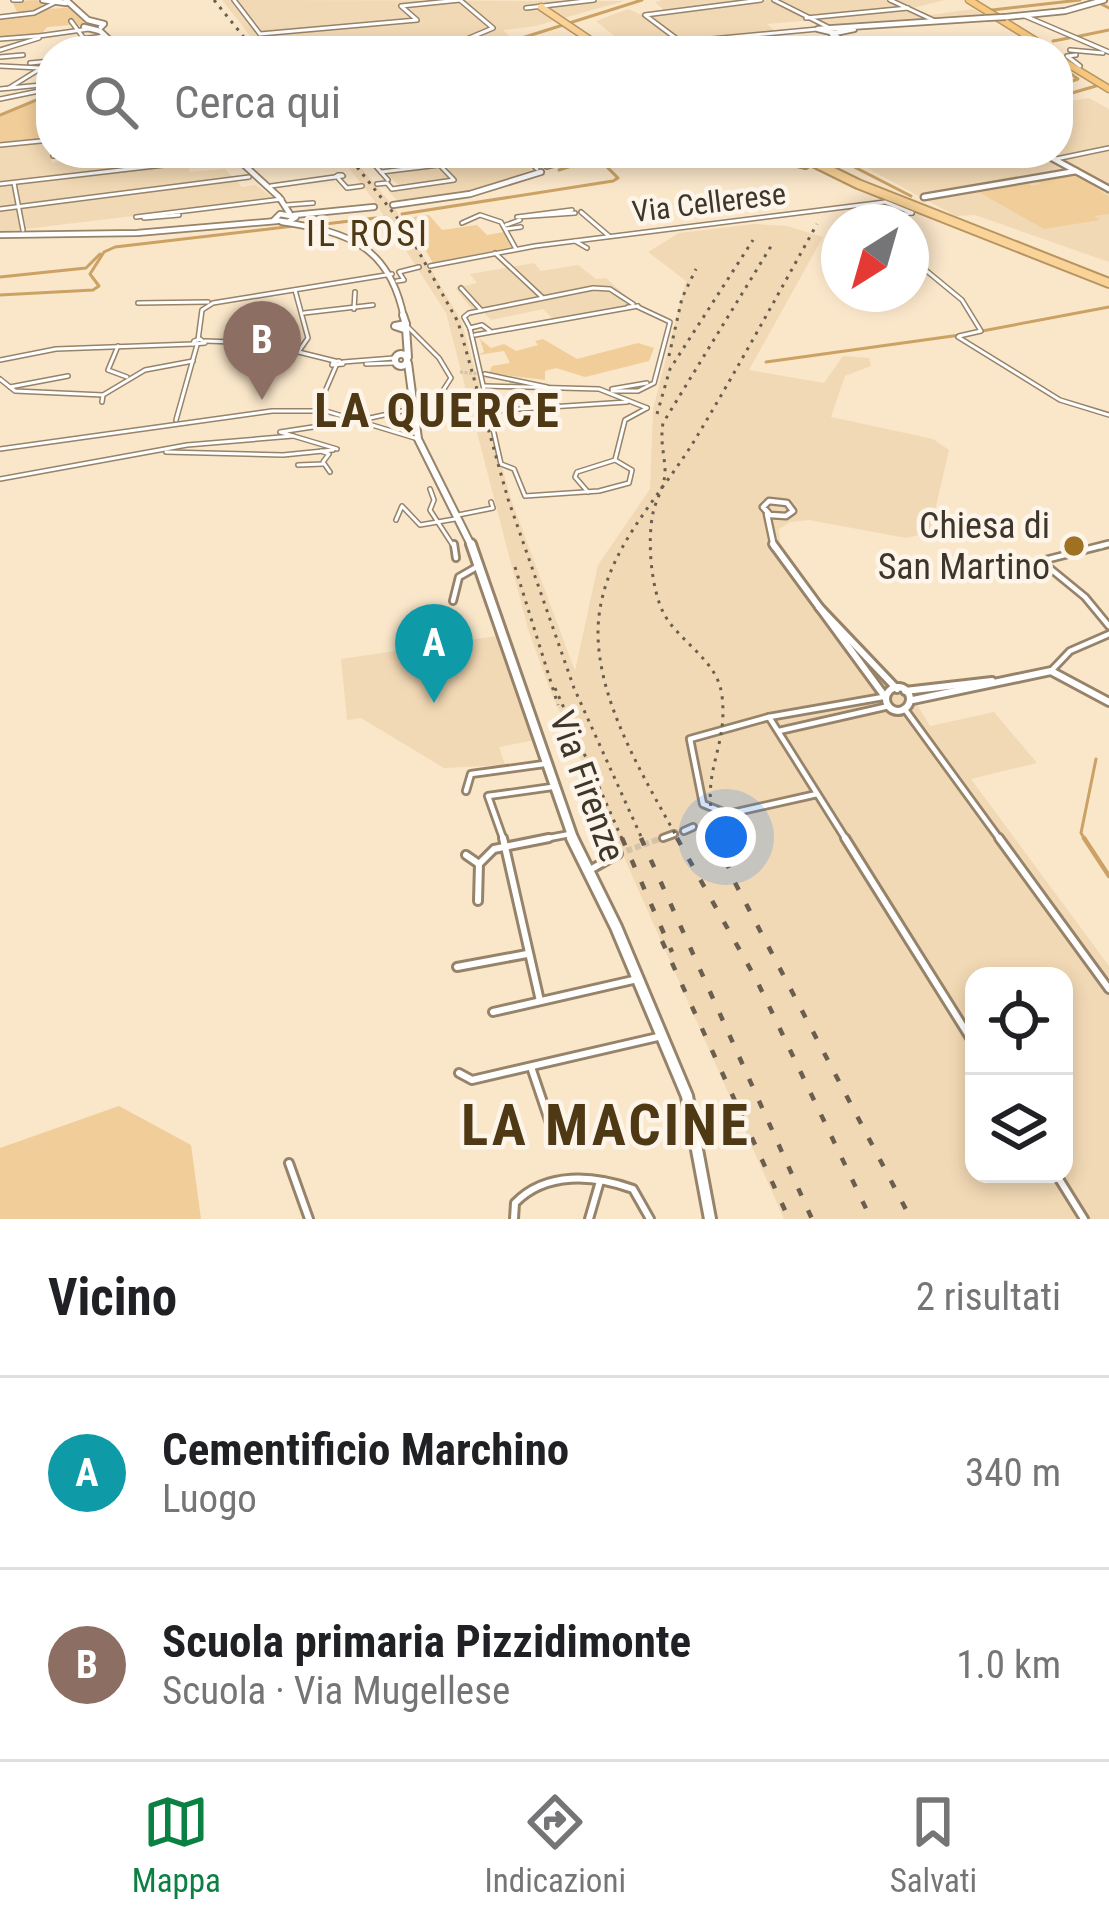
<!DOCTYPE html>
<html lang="it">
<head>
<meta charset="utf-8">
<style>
  body { margin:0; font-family:"Roboto Condensed",sans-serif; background:#f6f6f6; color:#202124 }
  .controls { position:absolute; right:36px; bottom:36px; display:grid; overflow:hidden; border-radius:24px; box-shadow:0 6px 18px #0003 }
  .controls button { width:108px; height:108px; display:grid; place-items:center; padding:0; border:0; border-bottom:3px solid #e0e0e0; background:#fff; color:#202124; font:60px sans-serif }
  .compass { position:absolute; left:821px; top:204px; width:108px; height:108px; border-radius:50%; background:#fff; box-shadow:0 6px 18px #0003; rotate:217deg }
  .you { position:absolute; left:726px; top:837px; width:42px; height:42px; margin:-30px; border:9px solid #fff; border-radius:50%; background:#1a73e8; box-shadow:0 0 0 18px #1a73e833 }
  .badge { display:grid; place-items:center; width:78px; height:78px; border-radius:50%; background:#0b8043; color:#fff; font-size:39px; font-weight:700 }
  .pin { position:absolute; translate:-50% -99px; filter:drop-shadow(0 3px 6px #0008) }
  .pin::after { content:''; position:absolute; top:63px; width:42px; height:36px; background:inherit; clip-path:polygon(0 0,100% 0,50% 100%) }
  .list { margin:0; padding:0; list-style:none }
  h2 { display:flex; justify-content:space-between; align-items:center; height:156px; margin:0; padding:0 48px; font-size:51px }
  h2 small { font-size:39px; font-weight:400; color:#757577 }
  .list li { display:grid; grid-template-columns:78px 1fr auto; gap:36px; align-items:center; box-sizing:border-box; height:192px; padding:0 48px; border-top:3px solid #e0e0e0 }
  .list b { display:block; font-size:45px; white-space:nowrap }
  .list p { margin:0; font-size:39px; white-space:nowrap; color:#757577 }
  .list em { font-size:39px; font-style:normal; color:#757577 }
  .icon { flex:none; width:66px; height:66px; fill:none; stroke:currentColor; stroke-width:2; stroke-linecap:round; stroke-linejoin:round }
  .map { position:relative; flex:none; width:1109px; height:1219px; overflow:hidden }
  .search { position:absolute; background:#fff; box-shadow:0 6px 18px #0003; left:36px; right:36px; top:36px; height:132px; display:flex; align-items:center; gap:30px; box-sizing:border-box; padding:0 42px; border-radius:48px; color:#757577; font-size:45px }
  .sheet { height:540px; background:#fff }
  nav { display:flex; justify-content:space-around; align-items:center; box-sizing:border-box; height:168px; border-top:3px solid #e0e0e0; background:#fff; font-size:33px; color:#757577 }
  nav a { display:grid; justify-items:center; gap:6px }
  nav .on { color:#0b8043 }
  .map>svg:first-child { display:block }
</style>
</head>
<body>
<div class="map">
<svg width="1109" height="1219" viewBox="0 0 1109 1219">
  <rect width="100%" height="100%" fill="#fae6c9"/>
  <g fill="#f2d9b5" fill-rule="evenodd">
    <path d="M222 0 624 1 536 26 503 30 509 36 470 51H262Z"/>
    <path d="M662 0H944L913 8 930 15 973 9 987 17 847 29 812 20 767 24 777 33 626 46 596 21 628 9 639 14 665 11 655 2Z"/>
    <path d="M1089 98 1109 109V262L975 215 956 216 839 153H1058V103Z"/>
    <path d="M47 141 52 163 88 153H198L186 156 190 172 225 169 242 187 256 185 275 199 0 232V146Z"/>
    <path d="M337 153H349L394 207 461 320 511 499 575 671 598 565 650 489 653 409 686 281 648 252 679 233 754 224 787 226 823 237 749 370 824 383 843 356 869 358 871 366 845 376 831 417 933 439 949 450 931 528 918 535 906 538 809 520 790 522 779 529 780 543 816 598 886 676 905 684 930 726 994 712 1037 763 971 779 1109 966V1219H784L550 690 528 629 446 313 373 199ZM974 976H1064V1174H974Z"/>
    <path d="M367 153H519L532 171 478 190 398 201 388 191 401 188Z"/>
    <path d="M534 263 541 271 578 265 596 279 606 278 633 302 626 308 556 322 543 309 491 320 483 312 475 313 455 288 477 283 470 274Z"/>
    <path d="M497 636 536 740 499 747 505 765 444 768 361 718 347 720 341 659Z"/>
  </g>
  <g fill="#f1cd99">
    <path d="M37 0 43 4 32 13 67 5 51 9 72 7 86 22 74 29 71 25 47 27 41 35 0 37V16L17 12 12 1Z"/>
    <path d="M51 96V139L0 143V116Z"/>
    <path d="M1075 173 1109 197V214L1094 216 1100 220 1044 229 975 190 1023 182 1032 186 1041 184 1034 180Z"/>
    <path d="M429 215 442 230 477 225 487 235 504 232 511 247 433 263 407 218Z"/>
    <path d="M480 339 491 348 504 344 516 351 538 345 535 341 543 339 577 359 638 343 654 348 649 361 585 377 556 368 545 371V380L489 373 492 366 510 363 504 351 478 355 484 352Z"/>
    <path d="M119 1106 191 1145 201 1219H0V1148Z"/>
  </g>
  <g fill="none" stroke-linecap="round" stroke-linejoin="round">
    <g stroke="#cba264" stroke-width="3">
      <path d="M1101 4 1109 8"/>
      <path d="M992 10 1080 0"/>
      <path d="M1075 37 1109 30"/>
      <path d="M1053 41 1069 38"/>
      <path d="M1027 42 1038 51"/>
      <path d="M481 51 642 0"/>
      <path d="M1058 65 1078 79 1058 86"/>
      <path d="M1058 97 1096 86"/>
      <path d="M0 115 51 94"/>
      <path d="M827 153 911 196"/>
      <path d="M559 170 612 153"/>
      <path d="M402 214 613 181 618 178 606 166 608 162 664 153"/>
      <path d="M325 224 384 217"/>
      <path d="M0 277 86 268 100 254"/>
      <path d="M0 295 93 290 99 286 90 274 104 252 115 247 294 226"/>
      <path d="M982 331 1109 307"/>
      <path d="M766 362 960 335"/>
      <path d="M1086 841 1081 833 1096 759"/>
    </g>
    <path stroke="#cba264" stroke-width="4.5" d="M1084 838 1109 876"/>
    <path stroke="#d4c3a9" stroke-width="3" stroke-dasharray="3 1.5" stroke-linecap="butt" d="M460 372 480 374"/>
    <path stroke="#d4c3a9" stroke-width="4.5" stroke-dasharray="4.5 3" stroke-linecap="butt" d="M654 841 663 838"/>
    <path stroke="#d4c3a9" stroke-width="6" stroke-dasharray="6 3" stroke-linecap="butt" d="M618 854 662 838"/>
    <defs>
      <g id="pedestrian">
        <path d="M506 225 520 220"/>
        <path d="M506 229 521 227"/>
      </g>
      <g id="minor-far2">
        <path d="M13 0H21"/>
        <path d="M234 0 260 34 417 20 401 6 460 0"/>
        <path d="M890 0 933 20"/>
        <path d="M526 8 594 0"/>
        <path d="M1025 16 1109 52"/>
        <path d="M0 17 34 13 54 3"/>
        <path d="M806 18 908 8"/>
        <path d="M71 21 93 51"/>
        <path d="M81 39 105 36"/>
        <path d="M681 42 645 15 761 0"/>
        <path d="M88 47 134 40"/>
        <path d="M0 50 39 38"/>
        <path d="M1070 50 1103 53"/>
        <path d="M355 51 460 42 493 28 460 0"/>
        <path d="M1076 55 1067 56 1080 66"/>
        <path d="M0 57 23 55"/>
        <path d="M30 63 51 61"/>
        <path d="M0 66 40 68"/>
        <path d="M48 80 51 76"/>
        <path d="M9 88 51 62"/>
        <path d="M0 99 44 90 43 85"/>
        <path d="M0 145 51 140"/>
        <path d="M364 153 388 180"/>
        <path d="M53 156 77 153"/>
        <path d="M524 157 537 169"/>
        <path d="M1056 159 1109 148"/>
        <path d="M381 172 522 155"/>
        <path d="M338 175H342L343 176 335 177Z"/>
        <path d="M338 178 347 188 362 186"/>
        <path d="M14 183 23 230"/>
        <path d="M0 184 233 157"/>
        <path d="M377 184 387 183 392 189 454 180 428 153"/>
        <path d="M271 186 335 177"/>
        <path d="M287 205 313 203"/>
        <path d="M872 206 896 215 912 213"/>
        <path d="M0 209 249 177"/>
        <path d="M572 210 517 217 575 213"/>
        <path d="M581 212 609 236"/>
        <path d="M136 217 282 199"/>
        <path d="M144 218 179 215"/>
        <path d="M878 222 902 218"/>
        <path d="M462 223 480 215 501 222 516 249"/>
        <path d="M575 241 587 248"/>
        <path d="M495 253 542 297"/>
        <path d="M911 258 962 300 981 331 959 336"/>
        <path d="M430 266 535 246 885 202 912 213"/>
        <path d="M397 281 404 280 399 272 419 267"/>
        <path d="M461 288 481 310"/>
        <path d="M295 290 308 338 299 351"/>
        <path d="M138 303 208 302"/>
        <path d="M354 309 355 292"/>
        <path d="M304 313 373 305"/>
        <path d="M408 327 439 358 451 378 442 392 417 409"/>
        <path d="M470 328 501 464 514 469 525 496 599 491 629 483 632 470 615 460 625 420 647 408"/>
        <path d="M470 328 464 317 469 313 593 288 610 289 633 304"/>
        <path d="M470 328 482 325 490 331"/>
        <path d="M475 335 638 306 628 307"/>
        <path d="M958 337 1060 400 1109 415"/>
        <path d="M200 339 205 343 193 344 194 341Z"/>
        <path d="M198 340 202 310 213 303 392 274"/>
        <path d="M205 341 262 343 335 361"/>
        <path d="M118 346 108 370 127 377"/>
        <path d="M0 360 56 349 193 344"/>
        <path d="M339 361 343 364 332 365 333 362Z"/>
        <path d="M343 362 394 358"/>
        <path d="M366 364 394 363"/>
        <path d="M485 374 547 387"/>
        <path d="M0 379 15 391 103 395"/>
        <path d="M485 386 599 389 647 408"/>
        <path d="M10 387 68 376"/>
        <path d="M612 389 647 383"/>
        <path d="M612 391H638L654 383 670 322 638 307"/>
        <path d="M102 402 103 395 145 370 193 361"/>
        <path d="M317 410 336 366"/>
        <path d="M489 411 627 402"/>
        <path d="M370 418 411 409"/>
        <path d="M176 420 197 345"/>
        <path d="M0 449 272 411H326L418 439"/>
        <path d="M337 449 280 432 359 420"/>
        <path d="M321 451 329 454 323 462 330 472"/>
        <path d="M166 452 283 455 333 450"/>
        <path d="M298 465 323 464"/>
        <path d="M0 479 187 445 293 436"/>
        <path d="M430 489 434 500 430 510 454 547"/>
        <path d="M588 492 575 477 577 472 615 460"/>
        <path d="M458 515 493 508 491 502"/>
        <path d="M396 520 402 506 420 525 455 519"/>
        <path d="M1101 547 1109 543"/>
      </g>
      <g id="minor-far1">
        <path d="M454 544 456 558"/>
        <path d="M1108 544 1041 561 1085 597 1109 626"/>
        <path d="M453 601 459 577 480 565"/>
        <path d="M1051 671 1070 651 1109 634"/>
        <path d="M904 708 1001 841"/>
        <path d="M769 717 690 739 703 804 728 814 817 794"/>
        <path d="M779 731 889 706"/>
        <path d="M466 791 471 774 544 764"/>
        <path d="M684 831 693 827"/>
        <path d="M663 838 674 834"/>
        <path d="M504 841 488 796 552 787"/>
        <path d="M533 841 570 834"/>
        <path d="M847 841 769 717 883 697"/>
      </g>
      <g id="minor">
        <path d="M503 838 540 1001"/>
        <path d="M845 838 974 1044"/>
        <path d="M999 838 1109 989"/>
        <path d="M466 855 479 864 494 849 549 838"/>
        <path d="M588 871 618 854"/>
        <path d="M478 901 479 864"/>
        <path d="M457 967 527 954"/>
        <path d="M493 1012 633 980"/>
        <path d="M531 1067 553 1132"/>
        <path d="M459 1073 472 1080 662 1036"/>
        <path d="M289 1163 309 1219"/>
        <path d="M1056 1174 1084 1219"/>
        <path d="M514 1219 515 1203C546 1171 594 1175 633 1189L650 1219"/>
        <path d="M589 1219 600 1181"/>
      </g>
      <g id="tertiary-far2">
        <path d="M774 0 828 27"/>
        <path d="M39 36 89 29"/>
        <path d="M0 39 38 36"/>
        <path d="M616 48 818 29"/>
        <path d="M571 51 600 49"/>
        <path d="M0 89 51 84"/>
      </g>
      <g id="tertiary-far1">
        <path d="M1043 153 1109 189"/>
        <path d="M924 197 1076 171"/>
        <path d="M769 501 787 503 793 511 786 516 770 515 763 507Z"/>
        <path d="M767 514 774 547"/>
      </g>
      <g id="tertiary">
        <path d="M773 544 883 694"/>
        <path d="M819 607 897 689"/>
        <circle cx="898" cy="699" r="12"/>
        <path d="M905 691 992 681"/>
        <path d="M913 700 1051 671 1109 702"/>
      </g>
      <g id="secondary-far3">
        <path d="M43 0 66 3"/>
        <path d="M66 0 88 20 104 24 101 27"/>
        <path d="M1006 17 1065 11 1104 0"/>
        <path d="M84 27 100 31 121 51"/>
        <path d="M854 29 835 33 818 29 986 18"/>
        <path d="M832 34 859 51"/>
        <path d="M231 153 279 197 290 214"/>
        <path d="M547 166 593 153"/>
        <path d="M393 205 470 194 541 172"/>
        <path d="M280 214 296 217 288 222 274 220Z"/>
        <path d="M294 215 374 207"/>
        <path d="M282 222C350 232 390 247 404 318"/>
        <path d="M0 235 137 233 277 221"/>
      </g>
      <g id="secondary-far2">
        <path d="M403 315 406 324"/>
        <path d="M406 324 404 329 395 326Z"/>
        <path d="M406 328 408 357"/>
        <circle cx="401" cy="360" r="6"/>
        <path d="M408 363 418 439 472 547"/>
      </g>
      <path id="secondary-far1" d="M471 544 574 841"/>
      <path id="secondary" d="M572 838 616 927 687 1096 710 1219"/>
      <g id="trunk-far1">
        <path d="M541 7 599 46"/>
        <path d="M595 41 620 47"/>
      </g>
      <g id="trunk">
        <path d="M762 153 805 164"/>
        <path d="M795 153 858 184 1109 283"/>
      </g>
      <g id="motorway">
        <path d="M969 0 1052 51"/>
        <path d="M1058 58 1109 89"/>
      </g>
    </defs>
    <use href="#pedestrian" stroke="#968369" stroke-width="6"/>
    <use href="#minor-far2" stroke="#968369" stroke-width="6"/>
    <use href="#minor-far1" stroke="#968369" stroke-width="10"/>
    <use href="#minor" stroke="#968369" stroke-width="12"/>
    <use href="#tertiary-far2" stroke="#968369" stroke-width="6"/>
    <use href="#tertiary-far1" stroke="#968369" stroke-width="9"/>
    <use href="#tertiary" stroke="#968369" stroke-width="12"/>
    <use href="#secondary-far3" stroke="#968369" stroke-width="8"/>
    <use href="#secondary-far2" stroke="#968369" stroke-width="10"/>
    <use href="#secondary-far1" stroke="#968369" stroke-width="14"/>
    <use href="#secondary" stroke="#968369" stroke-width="16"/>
    <use href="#trunk-far1" stroke="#b79561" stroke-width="9"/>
    <use href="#trunk" stroke="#b79561" stroke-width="12"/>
    <use href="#motorway" stroke="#b79561" stroke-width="9"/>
    <use href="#pedestrian" stroke="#fff" stroke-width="3"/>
    <use href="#minor-far2" stroke="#fff" stroke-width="3"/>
    <use href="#minor-far1" stroke="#fff" stroke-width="4.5"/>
    <use href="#minor" stroke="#fff" stroke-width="6"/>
    <use href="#tertiary-far2" stroke="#fff" stroke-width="3"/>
    <use href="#tertiary-far1" stroke="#fff" stroke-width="4.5"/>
    <use href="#tertiary" stroke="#fff" stroke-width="6"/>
    <use href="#secondary-far3" stroke="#fff" stroke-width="4.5"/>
    <use href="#secondary-far2" stroke="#fff" stroke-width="6"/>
    <use href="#secondary-far1" stroke="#fff" stroke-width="8"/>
    <use href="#secondary" stroke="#fff" stroke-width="10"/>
    <use href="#trunk-far1" stroke="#fad398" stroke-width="6"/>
    <use href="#trunk" stroke="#fad398" stroke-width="8"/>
    <use href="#motorway" stroke="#f8c87e" stroke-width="6"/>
    <g stroke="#695e4f" stroke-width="3" stroke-dasharray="3 6" stroke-linecap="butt">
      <path d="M214 0 255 51"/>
      <path d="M346 153 406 229 458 322 508 499 574 688 643 841"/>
      <path d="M669 356 682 298 696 269"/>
      <path d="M657 414 670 369 753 240"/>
      <path d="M515 567 558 705"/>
      <path d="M555 688 623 841"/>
      <path d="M679 841C645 779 597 702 598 630 600 553 658 501 696 438 738 368 777 296 817 224"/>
      <path d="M719 841C695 774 729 753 722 696 718 660 680 643 664 614 651 589 647 541 653 513 656 499 666 484 665 469 664 452 660 440 663 423L773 243"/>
    </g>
    <g stroke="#695e4f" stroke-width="4.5" stroke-dasharray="8 16" stroke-linecap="butt">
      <path d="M622 838 672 952"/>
      <path d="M641 838 812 1219"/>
      <path d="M677 838 757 981 871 1219"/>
      <path d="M718 838 732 877 911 1219"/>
      <path d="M662 941 789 1219"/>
    </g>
    <defs>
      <path id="secondary-bridge" d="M986 18 1006 17"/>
      <path id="trunk-bridge" d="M599 46 607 51"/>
    </defs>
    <use href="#secondary-bridge" stroke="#968369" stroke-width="8" stroke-linecap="butt"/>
    <use href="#trunk-bridge" stroke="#b79561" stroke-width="9" stroke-linecap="butt"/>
    <use href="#secondary-bridge" stroke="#fff" stroke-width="4.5"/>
    <use href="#trunk-bridge" stroke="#fad398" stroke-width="6"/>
  </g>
  <circle fill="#9f7122" stroke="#fdf5ea" stroke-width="4.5" cx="1074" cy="546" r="12"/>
  <g text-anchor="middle" stroke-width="9" stroke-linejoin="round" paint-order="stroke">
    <g font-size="30" fill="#3e362b" stroke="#fdf5ea">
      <text transform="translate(709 203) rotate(-7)" y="10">Via Cellerese</text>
    </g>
    <g font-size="36" letter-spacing="3" fill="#4f3915" stroke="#fdf5ea">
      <text x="368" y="246">IL ROSI</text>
    </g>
    <g font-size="36" fill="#3e362b" stroke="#fdf5ea" text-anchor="end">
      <text x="1050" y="538">Chiesa di<tspan x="1050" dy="41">San Martino</tspan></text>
    </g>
    <g font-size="36" fill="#3e362b" stroke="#fdf5ea">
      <text transform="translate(588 786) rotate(70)" y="13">Via Firenze</text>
    </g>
    <g font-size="48" font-weight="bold" letter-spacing="3" fill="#4f3915" stroke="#fdf5ea">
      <text x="438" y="427">LA QUERCE</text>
    </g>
    <g font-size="57" font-weight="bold" letter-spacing="3" fill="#4f3915" stroke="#fdf5ea">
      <text x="606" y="1145">LA MACINE</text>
    </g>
  </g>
</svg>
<div class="controls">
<button><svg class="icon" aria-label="locate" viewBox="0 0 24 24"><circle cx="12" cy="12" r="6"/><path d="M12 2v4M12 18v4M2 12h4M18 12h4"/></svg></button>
<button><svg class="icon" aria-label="layers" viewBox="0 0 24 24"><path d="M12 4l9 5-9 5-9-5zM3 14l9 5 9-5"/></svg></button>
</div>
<svg class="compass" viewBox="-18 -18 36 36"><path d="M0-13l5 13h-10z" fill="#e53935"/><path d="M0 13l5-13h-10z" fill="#757577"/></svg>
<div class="you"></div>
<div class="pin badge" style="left:434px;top:703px;background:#0f9aa8">A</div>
<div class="pin badge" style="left:262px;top:400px;background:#8d6e63">B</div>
<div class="search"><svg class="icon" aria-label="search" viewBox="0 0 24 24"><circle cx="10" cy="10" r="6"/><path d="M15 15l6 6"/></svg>Cerca qui</div>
</div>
<section class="sheet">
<h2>Vicino<small>2 risultati</small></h2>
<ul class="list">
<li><span class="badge" style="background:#0f9aa8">A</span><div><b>Cementificio Marchino</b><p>Luogo</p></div><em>340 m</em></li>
<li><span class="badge" style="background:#8d6e63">B</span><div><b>Scuola primaria Pizzidimonte</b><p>Scuola · Via Mugellese</p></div><em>1.0 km</em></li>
</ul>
</section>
<nav>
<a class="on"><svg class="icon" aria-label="map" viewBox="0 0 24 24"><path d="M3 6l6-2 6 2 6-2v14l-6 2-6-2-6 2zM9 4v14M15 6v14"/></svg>Mappa</a>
<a><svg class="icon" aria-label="directions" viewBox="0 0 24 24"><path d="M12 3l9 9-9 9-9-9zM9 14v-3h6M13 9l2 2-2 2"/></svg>Indicazioni</a>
<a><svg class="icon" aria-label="saved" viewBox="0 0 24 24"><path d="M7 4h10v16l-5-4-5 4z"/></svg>Salvati</a>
</nav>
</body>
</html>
